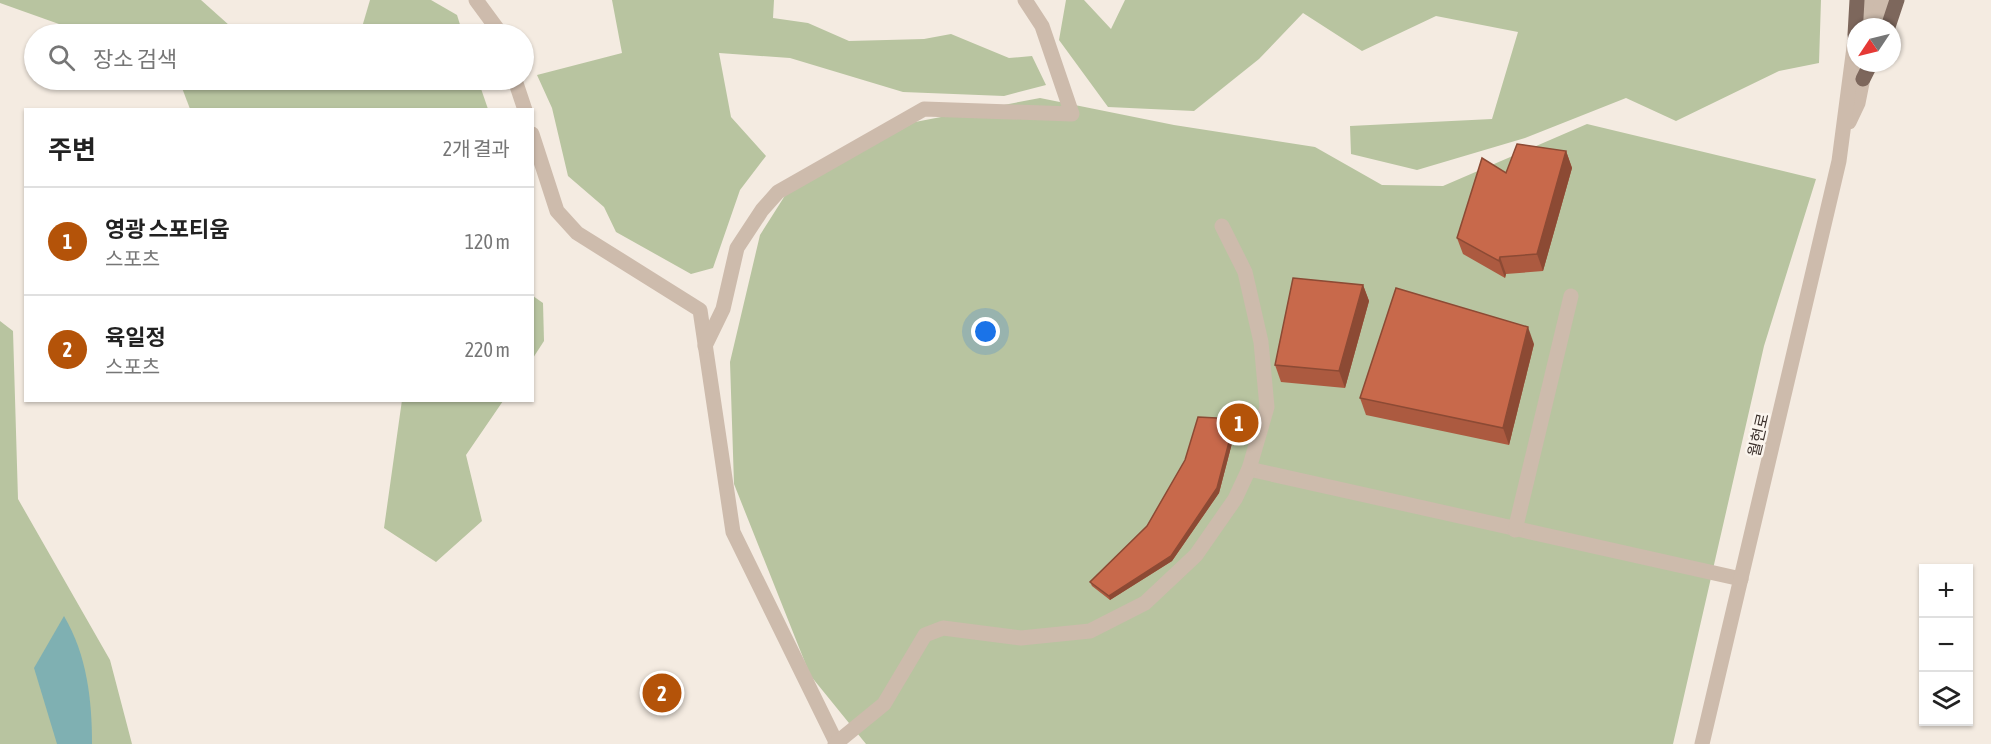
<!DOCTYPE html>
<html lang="ko">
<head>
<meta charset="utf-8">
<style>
  body { margin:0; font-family:"Asap Condensed","Noto Sans KR",sans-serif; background:#f6f6f6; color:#222 }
  .controls { position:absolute; right:18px; bottom:18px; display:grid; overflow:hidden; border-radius:0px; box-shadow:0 2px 4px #0004 }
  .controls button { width:54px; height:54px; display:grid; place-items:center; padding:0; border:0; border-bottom:2px solid #e0e0e0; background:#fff; color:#222; font:30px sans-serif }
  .compass { position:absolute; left:1847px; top:18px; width:54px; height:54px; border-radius:50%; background:#fff; box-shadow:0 2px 4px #0004; rotate:235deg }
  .you { position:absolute; left:986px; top:332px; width:21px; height:21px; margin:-15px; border:4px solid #fff; border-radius:50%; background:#1a73e8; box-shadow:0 0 0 9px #1a73e833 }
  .badge { display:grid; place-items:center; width:39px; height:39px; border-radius:50%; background:#b45309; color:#fff; font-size:20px; font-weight:700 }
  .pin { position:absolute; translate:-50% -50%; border:3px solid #fff; box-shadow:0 2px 6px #0006 }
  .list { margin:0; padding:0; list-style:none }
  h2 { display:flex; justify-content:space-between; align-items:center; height:78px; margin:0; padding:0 24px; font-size:26px }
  h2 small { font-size:20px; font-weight:400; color:#767676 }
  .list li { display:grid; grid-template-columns:39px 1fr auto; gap:18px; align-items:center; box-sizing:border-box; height:108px; padding:0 24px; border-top:2px solid #e0e0e0 }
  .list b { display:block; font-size:22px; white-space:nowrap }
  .list p { margin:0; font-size:20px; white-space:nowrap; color:#767676 }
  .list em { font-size:20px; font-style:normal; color:#767676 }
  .icon { flex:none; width:33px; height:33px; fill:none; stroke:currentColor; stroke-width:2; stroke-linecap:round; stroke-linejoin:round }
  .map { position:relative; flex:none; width:1991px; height:744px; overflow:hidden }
  .search { position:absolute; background:#fff; box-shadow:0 2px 4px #0004; left:24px; top:24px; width:510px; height:66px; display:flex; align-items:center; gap:15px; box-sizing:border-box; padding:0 21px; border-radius:33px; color:#767676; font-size:22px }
  .panel { position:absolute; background:#fff; box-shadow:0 2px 4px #0004; left:24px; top:108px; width:510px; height:294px; border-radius:0px }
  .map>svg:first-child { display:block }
</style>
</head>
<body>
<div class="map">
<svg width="1991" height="744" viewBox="0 0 1991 744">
  <rect width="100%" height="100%" fill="#f4ebe1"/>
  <g fill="#b8c4a0">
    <path d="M0 0H201L239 34H87L0 3Z"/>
    <path d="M370 0H431L457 15 463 34H360Z"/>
    <path d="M612 0H774L773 18 808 23 849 41 924 39 951 34 1009 58 1032 56 1046 85 1004 96 903 92 790 58 719 53 731 117 766 156 740 190 713 268 691 274 616 232 604 207 568 176 552 108 537 75 622 53Z"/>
    <path d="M1066 0H1084L1111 29 1125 0H1821L1819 63 1779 71 1676 121 1626 98 1525 138 1417 170 1351 154 1350 126 1492 119 1518 32 1436 16 1362 51 1303 13 1259 59 1194 111 1108 107 1059 40Z"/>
    <path d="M179 80H478L488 109H190Z"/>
    <path d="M1040 98 1174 125 1315 147 1382 185 1443 186 1587 124 1816 179 1764 346 1673 744H866L810 675 734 484 730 362 760 235 786 194 915 122Z"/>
    <path d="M533 296 543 303 544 341 533 358Z"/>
    <path d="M0 321 13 331 18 499 110 660 132 744H0Z"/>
    <path d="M402 400 503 401 466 455 482 521 436 562 384 528Z"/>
  </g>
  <path fill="#7fb0b2" d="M64 616C87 655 92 700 92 744H57L34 668Z"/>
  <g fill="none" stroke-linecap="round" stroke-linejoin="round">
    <g stroke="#cdbbac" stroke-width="15">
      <path d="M476 0 501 34"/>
      <path d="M1858 27 1870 0"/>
      <path d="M1875 27 1883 0"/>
      <path d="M515 80 525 110"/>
      <path d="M1849 122 1858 103 1865 68"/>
      <path d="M532 134 557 211 577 233 700 310 733 532 837 744"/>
      <path d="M705 346 723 309 737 248 762 210 778 192 924 109 1072 114 1042 26 1025 0"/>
      <path d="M1249 469 1741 579"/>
      <path d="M1515 530 1571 296"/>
      <path d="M835 744 884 704 925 635 943 628 1021 638 1090 631 1145 603 1196 555 1235 499 1249 469 1267 407 1261 342 1245 272 1222 226"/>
      <path d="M1702 744 1839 161 1856 32"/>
    </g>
    <g stroke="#7d675c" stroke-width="15">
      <path d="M1888 27 1897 0"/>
      <path d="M1855 35 1857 0"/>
      <path d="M1863 79 1871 63"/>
    </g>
  </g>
  <g fill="#ac5a40">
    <path d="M1566 151 1572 168 1543 271 1506 274 1505 278 1463 254 1457 238 1506 173Z"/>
    <path d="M1363 285 1369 301 1345 388 1281 382 1275 365Z"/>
    <path d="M1534 344 1509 445 1366 415 1360 398Z"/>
    <path d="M1237 424 1219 493 1172 561 1110 600 1092 586 1090 582 1147 526Z"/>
  </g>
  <g fill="#8c4a34">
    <path d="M1566 151 1572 168 1543 271 1537 254Z"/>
    <path d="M1500 257 1506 274 1505 278 1499 261Z"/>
    <path d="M1363 285 1369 301 1345 388 1339 371Z"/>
    <path d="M1528 327 1534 344 1509 445 1503 428Z"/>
    <path d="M1235 419 1237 424 1219 493 1172 561 1110 600 1109 596Z"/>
  </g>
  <g fill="#c8694b" stroke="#8c4a34" stroke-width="1.5">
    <path d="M1517 144 1566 151 1537 254 1500 257 1499 261 1457 238 1482 158 1506 173Z"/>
    <path d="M1293 278 1363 285 1339 371 1275 365Z"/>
    <path d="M1396 288 1528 327 1503 428 1360 398Z"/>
    <path d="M1198 417 1235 419 1217 488 1171 556 1109 596 1090 582 1147 526 1185 460Z"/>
  </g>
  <g text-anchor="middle" stroke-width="5" stroke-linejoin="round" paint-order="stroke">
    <g font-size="16" fill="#3b302b" stroke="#fbf5ee">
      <text transform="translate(1758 435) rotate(-77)" y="6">월현로</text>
    </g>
  </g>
</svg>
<div class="controls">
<button>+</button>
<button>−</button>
<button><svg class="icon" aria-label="layers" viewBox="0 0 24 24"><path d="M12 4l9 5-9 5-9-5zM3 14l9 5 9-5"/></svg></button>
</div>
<svg class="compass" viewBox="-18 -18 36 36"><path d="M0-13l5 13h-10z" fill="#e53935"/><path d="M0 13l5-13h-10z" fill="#767676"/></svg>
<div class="you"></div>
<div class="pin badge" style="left:1239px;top:423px">1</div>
<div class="pin badge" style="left:662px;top:693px">2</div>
<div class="search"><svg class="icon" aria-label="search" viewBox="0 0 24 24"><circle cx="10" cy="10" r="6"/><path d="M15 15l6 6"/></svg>장소 검색</div>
<section class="panel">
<h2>주변<small>2개 결과</small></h2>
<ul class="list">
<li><span class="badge">1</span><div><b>영광 스포티움</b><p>스포츠</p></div><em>120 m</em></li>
<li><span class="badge">2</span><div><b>육일정</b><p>스포츠</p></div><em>220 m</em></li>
</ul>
</section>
</div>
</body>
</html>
